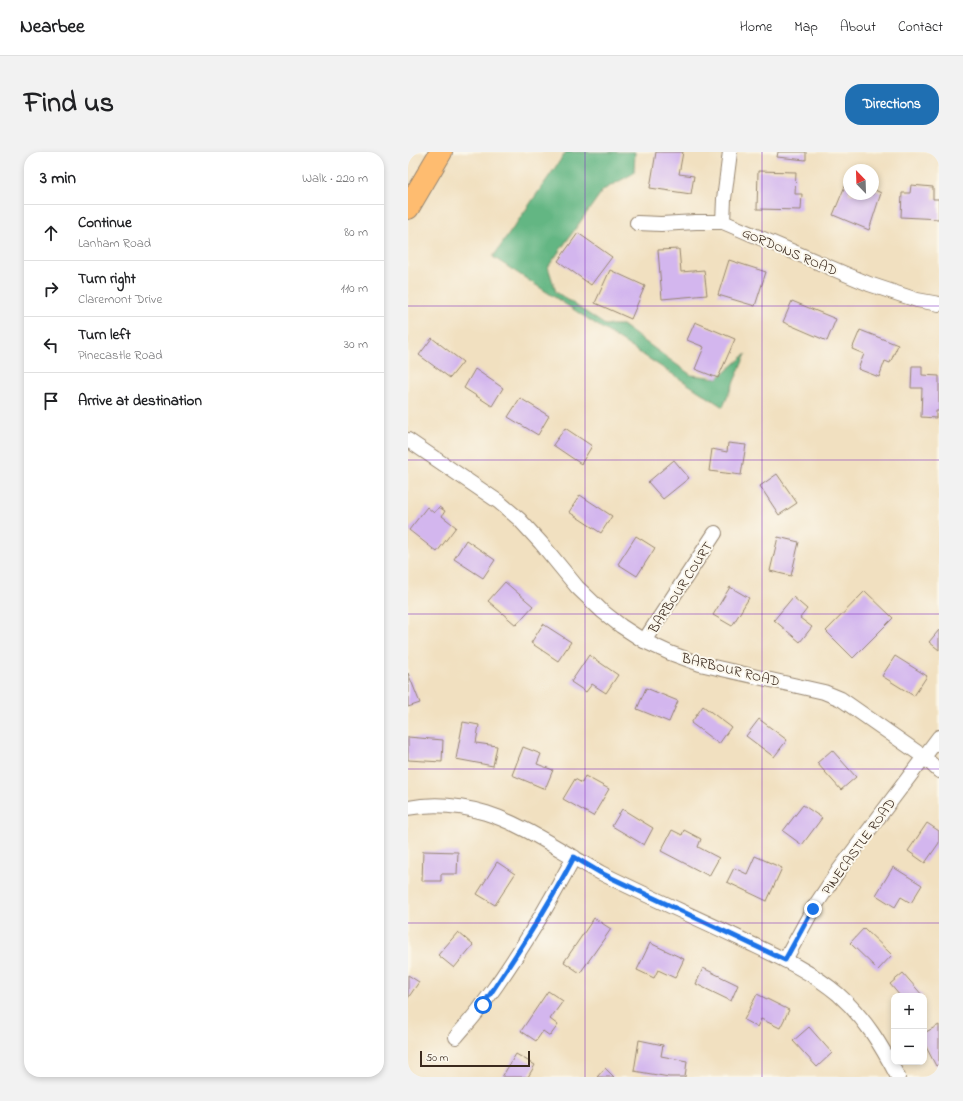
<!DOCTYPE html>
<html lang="en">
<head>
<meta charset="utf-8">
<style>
  body { margin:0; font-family:"Indie Flower",sans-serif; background:#f2f2f2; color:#202124 }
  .controls { position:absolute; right:12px; bottom:12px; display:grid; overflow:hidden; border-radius:8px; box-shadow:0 2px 6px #0003 }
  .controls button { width:36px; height:36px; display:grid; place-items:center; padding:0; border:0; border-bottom:1px solid #e0e0e0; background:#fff; color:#202124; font:20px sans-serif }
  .compass { position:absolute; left:435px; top:12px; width:36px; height:36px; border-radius:50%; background:#fff; box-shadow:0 2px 6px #0003; rotate:337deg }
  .scale { position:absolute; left:12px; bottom:10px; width:110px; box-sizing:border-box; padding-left:4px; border:2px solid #3b2a1e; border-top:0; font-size:11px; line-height:14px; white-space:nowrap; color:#3b2a1e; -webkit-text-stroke:3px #fbf7ec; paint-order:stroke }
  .stop { position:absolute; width:12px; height:12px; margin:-9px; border:3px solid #1a73e8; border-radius:50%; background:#fff }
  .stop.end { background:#1a73e8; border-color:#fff; box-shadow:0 1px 4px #0008 }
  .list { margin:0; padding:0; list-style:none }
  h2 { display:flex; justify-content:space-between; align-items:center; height:52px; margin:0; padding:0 16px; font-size:17px }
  h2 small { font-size:13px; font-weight:400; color:#757577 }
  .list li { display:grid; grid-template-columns:26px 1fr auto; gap:12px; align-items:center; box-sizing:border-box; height:56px; padding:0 16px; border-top:1px solid #e0e0e0 }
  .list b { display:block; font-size:15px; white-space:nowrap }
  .list p { margin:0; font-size:13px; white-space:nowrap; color:#757577 }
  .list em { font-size:13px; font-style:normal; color:#757577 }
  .icon { flex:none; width:22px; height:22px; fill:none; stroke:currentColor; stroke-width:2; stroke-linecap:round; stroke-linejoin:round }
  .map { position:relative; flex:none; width:531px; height:925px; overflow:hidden; border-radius:16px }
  header { display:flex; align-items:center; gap:24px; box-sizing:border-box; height:56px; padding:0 20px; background:#fff; border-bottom:1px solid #e0e0e0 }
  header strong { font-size:19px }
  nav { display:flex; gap:22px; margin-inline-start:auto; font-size:14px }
  .intro { display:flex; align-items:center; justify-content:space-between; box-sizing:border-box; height:96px; padding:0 24px }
  h1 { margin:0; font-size:28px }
  .button { padding:10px 18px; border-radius:16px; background:#1f6fb2; color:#fff; font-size:14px; font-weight:700 }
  main { display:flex; gap:24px; padding:0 24px }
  aside { flex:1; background:#fff; border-radius:16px; box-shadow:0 2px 6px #0003 }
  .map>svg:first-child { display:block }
</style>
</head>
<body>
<header>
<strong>Nearbee</strong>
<nav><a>Home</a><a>Map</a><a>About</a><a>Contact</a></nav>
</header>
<div class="intro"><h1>Find us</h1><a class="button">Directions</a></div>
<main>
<aside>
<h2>3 min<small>Walk · 220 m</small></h2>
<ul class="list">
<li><svg class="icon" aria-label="ahead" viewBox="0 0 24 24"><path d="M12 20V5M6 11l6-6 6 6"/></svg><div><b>Continue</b><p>Lanham Road</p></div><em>80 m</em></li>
<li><svg class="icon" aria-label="right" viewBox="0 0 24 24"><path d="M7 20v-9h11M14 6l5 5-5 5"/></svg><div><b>Turn right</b><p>Claremont Drive</p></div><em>110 m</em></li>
<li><svg class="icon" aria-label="left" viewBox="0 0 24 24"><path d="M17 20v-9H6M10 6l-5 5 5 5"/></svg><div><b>Turn left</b><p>Pinecastle Road</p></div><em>30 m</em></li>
<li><svg class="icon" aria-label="arrive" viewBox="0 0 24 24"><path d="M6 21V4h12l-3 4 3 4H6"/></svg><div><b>Arrive at destination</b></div></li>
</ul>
</aside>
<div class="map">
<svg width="531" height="925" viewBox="0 0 531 925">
  <rect width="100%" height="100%" fill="#fbf7ec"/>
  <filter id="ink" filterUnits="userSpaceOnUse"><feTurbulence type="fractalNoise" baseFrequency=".025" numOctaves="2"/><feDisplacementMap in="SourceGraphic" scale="8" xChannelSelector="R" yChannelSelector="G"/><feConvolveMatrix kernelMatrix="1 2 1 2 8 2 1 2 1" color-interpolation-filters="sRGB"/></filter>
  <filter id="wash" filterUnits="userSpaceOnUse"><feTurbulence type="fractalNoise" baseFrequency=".012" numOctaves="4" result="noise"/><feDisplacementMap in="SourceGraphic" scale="16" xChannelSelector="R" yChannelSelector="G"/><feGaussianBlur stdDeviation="0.9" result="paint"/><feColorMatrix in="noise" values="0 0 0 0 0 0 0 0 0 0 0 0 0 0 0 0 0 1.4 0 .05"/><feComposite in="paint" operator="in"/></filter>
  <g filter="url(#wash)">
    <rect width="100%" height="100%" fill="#f1e0c0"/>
    <path fill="#63b683" stroke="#4f7050" d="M158 0H227L226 21 195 38 140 115 148 140 197 173H214L283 223 310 226 338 202 315 255 85 105Z"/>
    <g id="blocks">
      <g fill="#d3b6ee">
        <path d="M248 0H275L271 22 286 24 283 42 242 36Z"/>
        <path d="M370 0H398V8L369 5Z"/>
        <path d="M350 19 388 20 387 42H394L393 58 349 57Z"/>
        <path d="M441 24V42H465V37L473 41 461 78 425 63Z"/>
        <path d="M503 33 525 35V47H531V67L493 65 494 41H502Z"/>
        <path d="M170 81 204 105 183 133 150 109Z"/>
        <path d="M271 97 273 120 296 118 299 143 254 147 250 98Z"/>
        <path d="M321 108 358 120 347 154 310 143Z"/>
        <path d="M202 118 237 134 223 167 187 151Z"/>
        <path d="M384 149 428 167 419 189 375 170Z"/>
        <path d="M287 170 327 187 310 226 287 217 296 195 279 188Z"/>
        <path d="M452 178 490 193 482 211 477 209 471 225 450 217 456 202 444 197Z"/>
        <path d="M24 186 55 210 42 226 11 203Z"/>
        <path d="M504 214H514V223L531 224V259H528V266L513 265 514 236H503Z"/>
        <path d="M67 217 95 236 84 254 56 236Z"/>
        <path d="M112 246 141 264 130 283 100 265Z"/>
        <path d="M157 276 184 294 173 312 145 293Z"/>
        <path d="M320 291 338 293 333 323 301 319 304 297 319 300Z"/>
        <path d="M266 308 281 326 255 347 240 330Z"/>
        <path d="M369 322 389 351 371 363 352 334Z"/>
        <path d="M172 343 204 364 193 381 161 360Z"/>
        <path d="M19 355 26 361 31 355 37 359 34 364 48 375 29 400 1 378Z"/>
        <path d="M228 384 247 396 229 424 210 412Z"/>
        <path d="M370 385 391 390 383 424 362 419Z"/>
        <path d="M58 388 87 408 75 426 46 407Z"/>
        <path d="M97 430 125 454 108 473 80 449Z"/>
        <path d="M322 435 341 446 324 474 305 463Z"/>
        <path d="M457 439 485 466 445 506 418 479Z"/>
        <path d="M385 445 399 457 392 466 404 475 392 490 366 468Z"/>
        <path d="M135 472 163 490 150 509 123 491Z"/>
        <path d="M531 478V498L521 490Z"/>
        <path d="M181 503 210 523 198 541 184 532 178 540 163 530Z"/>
        <path d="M487 504 519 524 506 544 474 524Z"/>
        <path d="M0 521 12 551 0 555Z"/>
        <path d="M238 536 270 549 261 570 229 557Z"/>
        <path d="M295 554 323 575 311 592 283 571Z"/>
        <path d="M351 567 379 588 366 605 338 584Z"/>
        <path d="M55 570 71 573 68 591 89 594 85 614 48 607Z"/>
        <path d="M0 585 35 588 34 610 0 608Z"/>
        <path d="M115 595 133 602 129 612 145 618 137 637 104 623Z"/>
        <path d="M424 598 448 625 433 638 409 611Z"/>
        <path d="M177 624 201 637 185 664 155 647 167 627 174 631Z"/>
        <path d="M395 653 414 666 394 693 375 679Z"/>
        <path d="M214 657 245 676 236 693 204 674Z"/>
        <path d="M519 671 531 679V691L517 711 500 699Z"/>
        <path d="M264 678 274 683 276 678 293 687 290 695 311 706 301 724 253 699Z"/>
        <path d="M15 699 50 700 49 722H33V729H14Z"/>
        <path d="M347 704 374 716 359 749 319 730 326 716 339 722Z"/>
        <path d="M89 710 107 722 87 753 69 742Z"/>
        <path d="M485 715 514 733 503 751 493 745 487 755 468 743Z"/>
        <path d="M186 766 203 777 172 821 156 810Z"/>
        <path d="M456 776 484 803 470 818 442 791Z"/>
        <path d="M50 780 65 793 46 816 30 803Z"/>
        <path d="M242 791 276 807 267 826 250 818 246 826 229 818Z"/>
        <path d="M295 816 330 833 323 849 288 832Z"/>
        <path d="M495 821 515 844H492L482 832Z"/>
        <path d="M0 823 11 830 0 846Z"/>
        <path d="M140 839 155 849 142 867 150 873 142 884 135 879 128 889 113 879Z"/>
        <path d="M349 842 381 858 372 876 353 867 349 875 336 868Z"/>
        <path d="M531 873V912L528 914 516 891V881Z"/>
        <path d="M401 875 424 901 409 915 385 889Z"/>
        <path d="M231 888 255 893 253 904 279 909 277 925H261L226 919Z"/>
        <path d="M108 902 127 913 120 925H94Z"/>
        <path d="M197 916 206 925H189Z"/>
      </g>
    </g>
  </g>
  <g filter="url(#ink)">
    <use href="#blocks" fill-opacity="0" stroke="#96856f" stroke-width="1"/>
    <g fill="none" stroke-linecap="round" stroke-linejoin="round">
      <defs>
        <g id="minor">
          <path d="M315 70 316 47 322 0"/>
          <path d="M229 71 253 72 288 70H315L461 132 509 148 531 152"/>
          <path d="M0 288 91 350 111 367 133 391 169 435 194 459 213 474 236 489 262 501 292 512 416 540 433 547 516 605 531 619"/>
          <path d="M236 489 307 381"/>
          <path d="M0 656C25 651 54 654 78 661 119 674 155 701 193 721 239 744 287 765 333 787 366 803 402 818 430 842 458 867 473 893 490 925"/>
          <path d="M377 808 405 757 431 718 531 585"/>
          <path d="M48 885C57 874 67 864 75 852 109 806 139 756 166 705"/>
        </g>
        <path id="motorway" d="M0 56 33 0"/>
      </defs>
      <use href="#minor" stroke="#96856f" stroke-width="16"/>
      <use href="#motorway" stroke="#96856f" stroke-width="24"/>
      <use href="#minor" stroke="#fff" stroke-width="14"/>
      <use href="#motorway" stroke="#febc70" stroke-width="22"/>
    </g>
  </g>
  <g fill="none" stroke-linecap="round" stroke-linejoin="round" filter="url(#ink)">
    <path stroke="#1a73e8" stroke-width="5" d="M75 853C107 805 139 757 166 705L193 721 377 808 405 757"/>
  </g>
  <path fill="none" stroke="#7b2cbf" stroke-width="1" stroke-opacity="0.55" d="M177 0V925M354 0V925M0 154H531M0 308H531M0 462H531M0 617H531M0 771H531"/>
  <g text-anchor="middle" stroke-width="4" stroke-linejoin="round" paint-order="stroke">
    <g font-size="14" fill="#3b2a1e" stroke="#fbf7ec">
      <text transform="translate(382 99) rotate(23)" y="5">GORDONS ROAD</text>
      <text transform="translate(272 435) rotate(-57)" y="5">BARBOUR COURT</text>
      <text transform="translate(323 517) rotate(14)" y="5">BARBOUR ROAD</text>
      <text transform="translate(450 694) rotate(-54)" y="5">PINECASTLE ROAD</text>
    </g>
  </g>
</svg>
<div class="controls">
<button>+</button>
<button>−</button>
</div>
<svg class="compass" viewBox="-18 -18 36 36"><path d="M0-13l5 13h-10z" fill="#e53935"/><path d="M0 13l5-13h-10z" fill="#757577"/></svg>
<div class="scale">50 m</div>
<div class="stop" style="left:75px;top:853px"></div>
<div class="stop end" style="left:405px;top:757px"></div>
</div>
</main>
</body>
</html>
